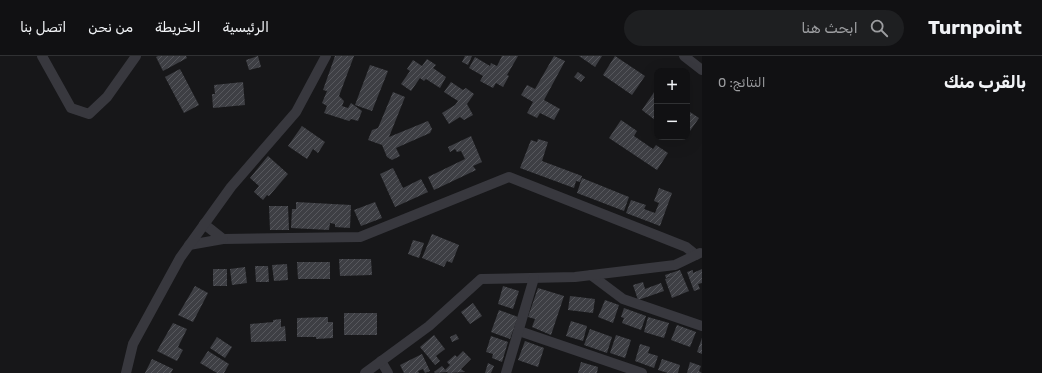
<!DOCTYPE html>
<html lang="ar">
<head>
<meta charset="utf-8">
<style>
  body { margin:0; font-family:Rubik,Cairo,sans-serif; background:#1e1f21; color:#f1f3f6; direction:rtl }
  .controls { position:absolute; right:12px; top:12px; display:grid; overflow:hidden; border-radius:8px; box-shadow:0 4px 16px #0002 }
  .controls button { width:36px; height:36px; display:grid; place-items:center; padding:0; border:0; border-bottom:1px solid #303133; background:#111113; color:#f1f3f6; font:20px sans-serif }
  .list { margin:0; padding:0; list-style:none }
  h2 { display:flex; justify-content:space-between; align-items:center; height:52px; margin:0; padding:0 16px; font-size:17px }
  h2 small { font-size:13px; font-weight:400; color:#9c9da0 }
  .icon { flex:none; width:22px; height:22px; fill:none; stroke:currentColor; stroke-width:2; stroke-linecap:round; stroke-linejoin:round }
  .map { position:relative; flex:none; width:702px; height:317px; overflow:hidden; direction:ltr }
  header { display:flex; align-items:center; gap:24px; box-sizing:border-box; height:56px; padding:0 20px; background:#111113; border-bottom:1px solid #303133 }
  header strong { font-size:19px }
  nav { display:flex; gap:22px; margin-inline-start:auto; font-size:14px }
  .search { width:280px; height:36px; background:#1e1f21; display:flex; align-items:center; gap:10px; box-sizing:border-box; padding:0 14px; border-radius:22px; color:#9c9da0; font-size:15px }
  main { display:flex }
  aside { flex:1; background:#111113 }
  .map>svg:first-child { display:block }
</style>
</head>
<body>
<header>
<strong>Turnpoint</strong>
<div class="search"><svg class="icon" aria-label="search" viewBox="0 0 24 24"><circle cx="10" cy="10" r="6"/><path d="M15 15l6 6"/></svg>ابحث هنا</div>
<nav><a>الرئيسية</a><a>الخريطة</a><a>من نحن</a><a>اتصل بنا</a></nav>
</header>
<main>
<aside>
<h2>بالقرب منك<small>النتائج: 0</small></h2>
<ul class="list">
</ul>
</aside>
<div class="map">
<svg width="702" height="317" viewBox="0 0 702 317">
  <defs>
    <pattern id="building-hatch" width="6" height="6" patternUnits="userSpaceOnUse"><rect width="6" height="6" fill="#3e3f44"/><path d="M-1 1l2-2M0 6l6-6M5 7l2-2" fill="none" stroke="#57585d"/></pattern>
  </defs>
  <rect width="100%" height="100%" fill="#171719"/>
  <g fill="url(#building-hatch)">
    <path d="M158 0H186L187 2 163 15 156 1Z"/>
    <path d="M258 0 261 11 249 14 246 4Z"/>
    <path d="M335 0H354L339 40 344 45 342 50 348 52 351 47 362 55 358 65 351 63 349 65 324 57 327 50 322 47 327 35 323 34Z"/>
    <path d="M465 0H472L468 9 462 6Z"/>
    <path d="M502 0H518L507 19 509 20 503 31 496 27 493 32 480 25 483 20 469 12 475 1 490 10 491 7 497 10Z"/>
    <path d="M554 0 565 5 544 44 560 53 554 64 540 57 537 62 527 57 533 46 521 39 527 29 535 33Z"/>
    <path d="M579 0H602L595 11Z"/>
    <path d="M615 0 645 20 632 39 603 19Z"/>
    <path d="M427 3 436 9 433 12 446 21 440 32 426 23 424 25 420 22 411 35 401 28 410 15 407 13 413 4 422 10Z"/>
    <path d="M370 9 388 15 372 55 355 49Z"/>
    <path d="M180 13 199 49 184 57 165 21Z"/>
    <path d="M578 16 585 21 581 26 574 21Z"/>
    <path d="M243 26 245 49 213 52 212 38H215L214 29Z"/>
    <path d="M451 26 463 34 466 32 474 38 467 48 473 59 464 64 460 61 449 68 442 57 455 49 458 45 444 36Z"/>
    <path d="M657 32V62L655 64 642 54Z"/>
    <path d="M393 36 405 41 389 81 428 65 432 73 430 77 396 92 400 100 392 104 387 101 382 89 368 84 372 74 378 72Z"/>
    <path d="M687 54 699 62 690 75 687 72Z"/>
    <path d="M621 64 637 75 634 80 653 93 656 89 668 97 657 114 609 82Z"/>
    <path d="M302 70 325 86 318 97 313 93 307 103 288 90Z"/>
    <path d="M471 80 482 106 473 110 476 114 434 134 428 121 465 103 461 95 457 96 455 93 450 96 448 91Z"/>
    <path d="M538 83 548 86 542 105 582 120 580 126 576 125 574 132 520 112 531 84 537 86Z"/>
    <path d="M268 100 288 118 269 140 267 139 263 144 254 136 259 130 250 122Z"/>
    <path d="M393 112 403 132 421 123 428 136 395 151 380 118Z"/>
    <path d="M582 122 629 141 624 155 577 137Z"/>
    <path d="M659 132 672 137 660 170 626 157 631 144 646 149 644 153 655 157 659 147 654 145Z"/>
    <path d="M296 146 351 149 350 172 335 171V168L330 167 329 174 291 172 292 153H296Z"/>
    <path d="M375 146 382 162 361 170 354 154Z"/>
    <path d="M269 150H288L289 174H270Z"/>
    <path d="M432 178 459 189 452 207 447 205 444 211 422 202Z"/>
    <path d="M413 184 424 187 419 202 408 198Z"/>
    <path d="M339 203H371L372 219 340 220Z"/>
    <path d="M297 206H330V223H298Z"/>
    <path d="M287 208 288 224 274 225 272 209Z"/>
    <path d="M255 210H268L269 226H256Z"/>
    <path d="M245 211 247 227 232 229 230 213Z"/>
    <rect x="213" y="213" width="14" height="17"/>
    <path d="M702 213V227L698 228 700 233 694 235 687 216 693 214V217Z"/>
    <path d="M680 214 689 235 672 242 665 223 674 220 666 222 665 219Z"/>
    <path d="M643 226 645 233 661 227 664 235 638 244 633 229Z"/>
    <path d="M195 230 208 237 193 266 178 259Z"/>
    <path d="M503 230 519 235 513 253 498 248Z"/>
    <path d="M538 232 564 240 551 279 532 271 535 263 528 261Z"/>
    <path d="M570 240 595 243 593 257 568 254Z"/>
    <path d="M605 244 619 249 613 267 598 261Z"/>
    <path d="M473 247 482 260 470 268 461 256Z"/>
    <path d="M624 252 646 260 641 274 622 267 624 262 621 261Z"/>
    <path d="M499 254 518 261 510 283 491 276Z"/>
    <rect x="344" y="257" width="33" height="22"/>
    <path d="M328 261V266H333V282L316 283V281H297V262Z"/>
    <path d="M648 261 669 267 664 282 644 276Z"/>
    <path d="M281 263V271L285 270 286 285 251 286 250 268 273 266V264Z"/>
    <path d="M571 265 587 270 583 285 566 280Z"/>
    <path d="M173 267 187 273 178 291 183 294 177 305 157 295Z"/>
    <path d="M677 269 696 276 690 291 671 284Z"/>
    <path d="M590 273 612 281 607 297 584 289Z"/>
    <path d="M456 278 459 283 452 286 450 281Z"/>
    <path d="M434 279 445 293 436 300 440 305 435 309 420 291Z"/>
    <path d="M616 279 631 284 625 302 610 297Z"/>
    <path d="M491 280 508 286 502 306 492 302 493 298 486 296Z"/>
    <path d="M217 281 232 291 225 302 210 292Z"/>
    <path d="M702 282V298L697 296Z"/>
    <path d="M525 285 544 292 538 311 518 304Z"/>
    <path d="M640 288 650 291 648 297 658 300 654 312 635 305Z"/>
    <path d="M208 295 229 308 224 317H217L200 307Z"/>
    <path d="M463 295 471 303 461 313 465 316 448 317 445 314 450 309 447 306 455 299 457 301Z"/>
    <path d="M422 298 430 315 425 317 423 313 418 315 419 317H404L400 309Z"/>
    <path d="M152 303 173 313 171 317H145Z"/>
    <path d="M662 303 680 309 678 317H668L658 314Z"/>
    <path d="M581 306 598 311 597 317H578Z"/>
    <path d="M690 306 701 310 699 315 702 317H687Z"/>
    <path d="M488 307 494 310 491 317H485Z"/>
    <path d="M442 310 447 316 435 317 434 316Z"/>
  </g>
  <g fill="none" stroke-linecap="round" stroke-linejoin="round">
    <g stroke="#38383e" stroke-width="10">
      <path d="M42 0 71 52 89 58 107 41 136 0"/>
      <path d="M684 0 702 14"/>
      <path d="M223 183 360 181 509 121 686 191 696 199"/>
      <path d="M189 189 223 183 204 168"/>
      <path d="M591 219 623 243 702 270"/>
      <path d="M519 275 642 317"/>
      <path d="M381 305 388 317"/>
      <path d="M126 317 133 288 180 202 231 131 296 56 326 0"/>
      <path d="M365 317 429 270 481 223 575 221 675 209 700 197"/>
      <path d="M506 317 534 222"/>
    </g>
  </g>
</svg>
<div class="controls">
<button>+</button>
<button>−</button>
</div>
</div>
</main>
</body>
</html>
